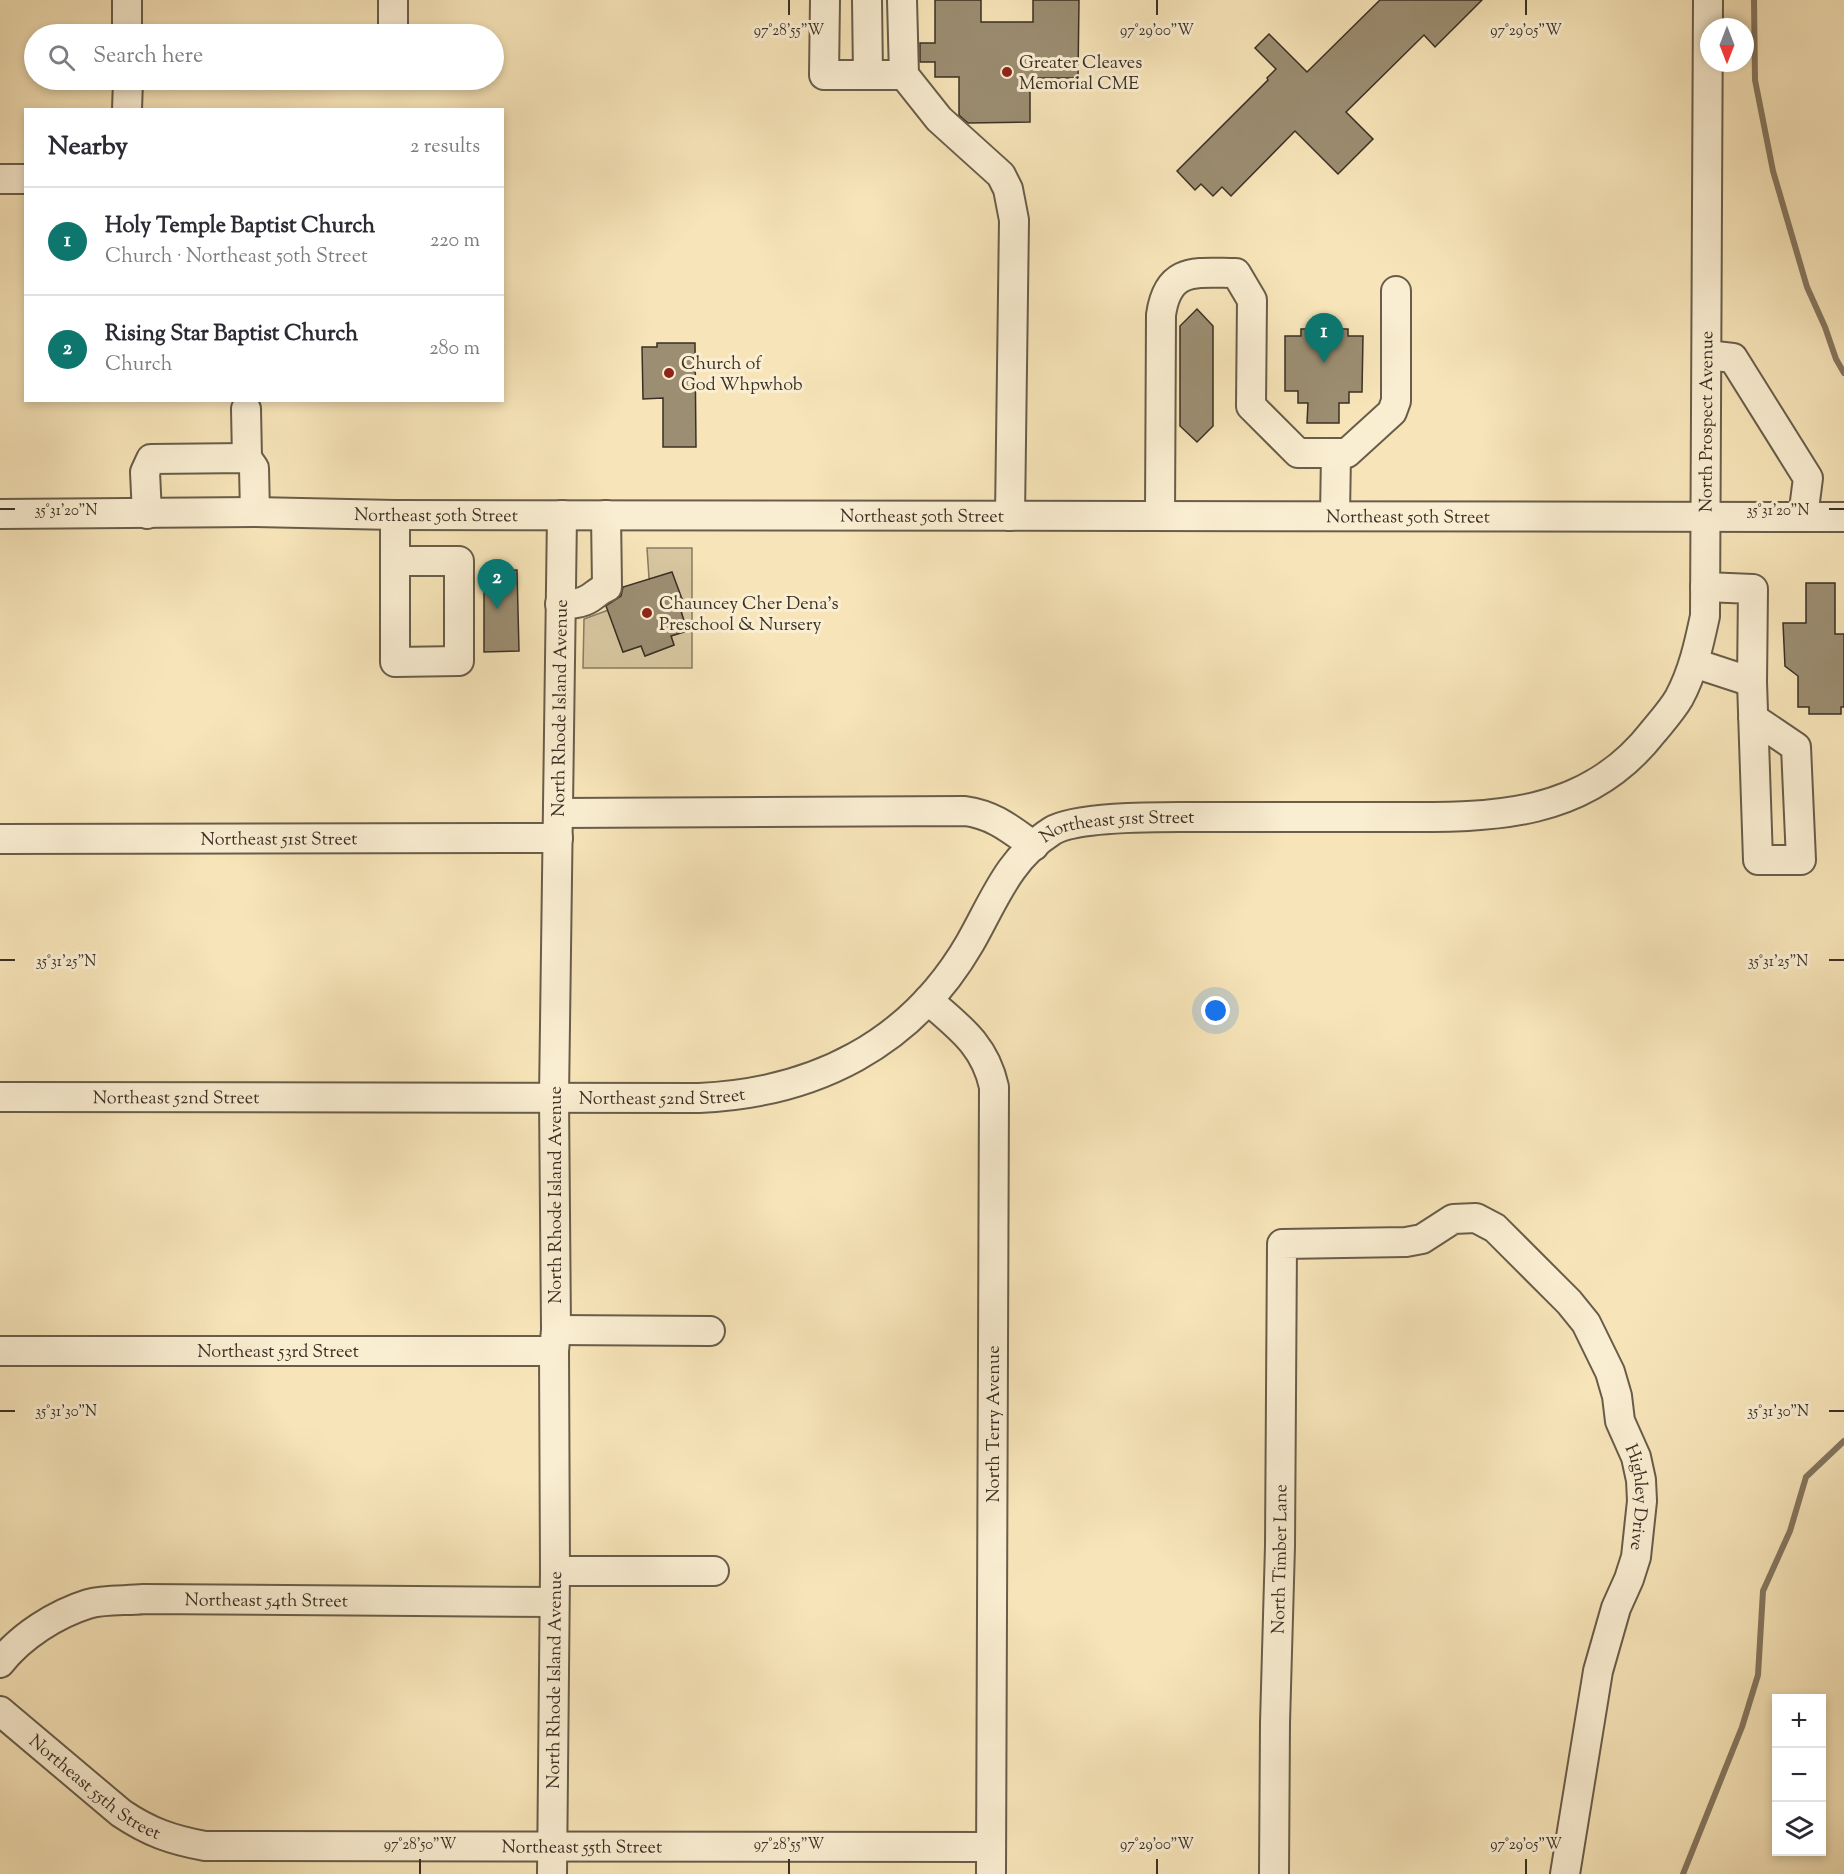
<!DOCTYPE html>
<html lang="en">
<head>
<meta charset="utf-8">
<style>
  body { margin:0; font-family:"Sorts Mill Goudy",serif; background:#f2f2f3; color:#2b2b33 }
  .controls { position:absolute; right:18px; bottom:18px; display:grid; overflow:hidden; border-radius:0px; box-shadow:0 3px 9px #0003 }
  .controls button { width:54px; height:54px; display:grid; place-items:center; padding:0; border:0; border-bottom:2px solid #e1e1e2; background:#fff; color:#2b2b33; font:30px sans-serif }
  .compass { position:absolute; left:1700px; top:18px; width:54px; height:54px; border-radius:50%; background:#fff; box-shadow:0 3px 9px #0003; rotate:180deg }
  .you { position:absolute; left:1216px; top:1011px; width:21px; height:21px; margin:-15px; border:4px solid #fff; border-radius:50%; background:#1a73e8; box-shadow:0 0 0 9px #1a73e833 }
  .badge { display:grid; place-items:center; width:39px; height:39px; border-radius:50%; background:#0f766e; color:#fff; font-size:20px; font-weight:700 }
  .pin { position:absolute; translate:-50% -50px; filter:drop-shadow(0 2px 3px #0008) }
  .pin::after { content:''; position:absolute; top:32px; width:21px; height:18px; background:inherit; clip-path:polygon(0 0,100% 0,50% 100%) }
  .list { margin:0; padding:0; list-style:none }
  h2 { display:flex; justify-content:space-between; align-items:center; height:78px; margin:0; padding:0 24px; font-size:26px }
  h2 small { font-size:20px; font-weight:400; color:#7c7c81 }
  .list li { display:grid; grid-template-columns:39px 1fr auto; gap:18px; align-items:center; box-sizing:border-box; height:108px; padding:0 24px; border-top:2px solid #e1e1e2 }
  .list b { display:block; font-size:22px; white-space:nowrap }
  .list p { margin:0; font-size:20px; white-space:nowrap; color:#7c7c81 }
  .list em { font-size:20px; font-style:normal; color:#7c7c81 }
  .icon { flex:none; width:33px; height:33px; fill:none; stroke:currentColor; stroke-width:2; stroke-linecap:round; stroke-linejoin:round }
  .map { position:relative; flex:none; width:1844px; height:1874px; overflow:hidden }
  .search { position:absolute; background:#fff; box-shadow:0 3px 9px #0003; left:24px; top:24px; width:480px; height:66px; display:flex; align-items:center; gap:15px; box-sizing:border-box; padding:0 21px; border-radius:33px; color:#7c7c81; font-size:22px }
  .panel { position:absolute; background:#fff; box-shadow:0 3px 9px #0003; left:24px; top:108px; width:480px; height:294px; border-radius:0px }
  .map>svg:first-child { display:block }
</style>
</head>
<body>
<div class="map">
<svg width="1844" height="1874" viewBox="0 0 1844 1874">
  <rect width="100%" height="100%" fill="#f7e5b9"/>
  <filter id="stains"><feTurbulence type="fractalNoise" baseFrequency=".00333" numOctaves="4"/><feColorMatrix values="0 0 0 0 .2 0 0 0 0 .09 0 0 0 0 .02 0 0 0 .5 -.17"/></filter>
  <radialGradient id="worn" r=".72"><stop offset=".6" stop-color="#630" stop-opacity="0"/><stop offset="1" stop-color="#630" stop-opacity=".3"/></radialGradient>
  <path fill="#d7c6a0" stroke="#887b62" stroke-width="1.5" d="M647 548H692V668H583L584 619 611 609 615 630 623 652 641 646 645 656 674 645 671 636 687 631 678 601 682 599 649 578Z"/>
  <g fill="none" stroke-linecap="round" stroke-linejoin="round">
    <g stroke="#857760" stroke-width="6">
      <path d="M1754 0 1755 80 1773 171 1807 287 1825 327 1836 359 1844 373"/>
      <path d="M1683 1874 1742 1727 1758 1675 1763 1591 1790 1531 1806 1477 1844 1441"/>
    </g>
  </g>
  <g fill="#9c8e72" stroke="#3a3025" stroke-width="1.5">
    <path d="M935 0H981V22H1033V0H1079L1078 78H1030V122L968 123 959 115V77H935V62H920V43H935Z"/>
    <path d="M1380 0H1482L1435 47 1424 35 1346 112 1373 139 1338 174 1295 131 1231 196 1222 187 1213 196 1201 184 1195 190 1177 171 1268 80 1267 78 1276 69 1255 48 1269 34 1307 72Z"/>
    <path d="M1197 309 1213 326V426L1197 442 1180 426V326Z"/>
    <path d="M1301 329H1348V336H1363L1362 392H1349V403H1339V423H1307L1308 403H1298V391H1285V336H1301Z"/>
    <path d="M657 343H695L696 447H663V398L643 399 642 347H657Z"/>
    <path d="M517 570 519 651 484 652V571Z"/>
    <path d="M672 572 682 599 678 601 687 631 671 636 674 645 645 656 641 646 623 652 606 606 621 596 623 587Z"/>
    <path d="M1806 583H1835V634H1844V707H1841V714H1809V707H1798V676L1785 666 1783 623H1806Z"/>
  </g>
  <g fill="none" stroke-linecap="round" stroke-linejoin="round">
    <defs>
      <g id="minor">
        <path d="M127 0V34"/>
        <path d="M825 0 824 75H904"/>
        <path d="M867 0 868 75"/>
        <path d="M902 0 904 75 939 119 1001 175 1008 189 1014 220 1010 516"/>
        <path d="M393 34V0"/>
        <path d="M127 110 128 80"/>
        <path d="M0 179H26"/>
        <path d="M1707 355 1733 358 1808 478 1803 517"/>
        <path d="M246 409 247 458"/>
        <path id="s1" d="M0 514 255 512 395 515 1844 517"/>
        <path d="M147 514 145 472 151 459 247 458 254 468 255 512"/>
        <path d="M395 515V662L459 661V561H395"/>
        <path d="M1335 515 1336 454"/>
        <path d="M1160 516 1161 315C1168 266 1196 273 1236 273L1252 300 1251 406 1298 453H1347L1392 412 1396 401V291"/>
        <path d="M560 604C571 604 581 604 590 598 596 594 600 590 607 587L606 515"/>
        <path d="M1694 663 1752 682 1753 589 1705 587"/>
        <path d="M1752 682 1758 860H1801L1796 747 1753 718"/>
        <path d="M558 813 965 811C994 815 1010 829 1034 846"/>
        <path id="s2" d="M0 839 558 838"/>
        <path d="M928 1000C959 1027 985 1045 994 1087L991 1874"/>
        <path id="s3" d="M0 1097 699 1098C814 1093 911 1045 970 943 994 901 1008 859 1052 831 1075 817 1152 817 1180 817 1246 817 1312 817 1377 817 1482 817 1582 823 1653 732 1662 721 1672 710 1679 698 1693 672 1699 644 1705 616L1708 0"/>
        <path d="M556 1330 710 1331"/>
        <path id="s4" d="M0 1351H554"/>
        <path d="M555 1571H714"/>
        <path id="s5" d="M0 1663C21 1636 56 1614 88 1604 105 1599 126 1601 144 1599L554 1602"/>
        <path id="s6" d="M0 1711 121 1813C149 1832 172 1840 205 1846L991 1847"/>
        <path id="s7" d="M552 1874 555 1571 554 1351 556 1330 554 1097 562 515"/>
        <path id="s8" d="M1274 1874 1275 1723 1280 1546 1282 1244 1406 1242 1422 1239 1453 1219 1476 1218 1495 1228 1569 1302 1586 1323 1610 1372 1617 1396 1620 1421 1636 1457 1641 1480 1642 1501 1636 1557 1629 1579 1616 1608 1598 1671 1565 1874"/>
      </g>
    </defs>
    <use href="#minor" stroke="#695d4a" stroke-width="32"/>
    <use href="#minor" stroke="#faeed2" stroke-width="28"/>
  </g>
  <path fill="none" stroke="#3a3025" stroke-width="2" d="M789 0V15M1157 0V15M1526 0V15M0 509H15M1829 509H1844M0 960H15M1829 960H1844M0 1411H15M1829 1411H1844M420 1859V1874M789 1859V1874M1157 1859V1874M1526 1859V1874"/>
  <g fill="#8f2418" stroke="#faeed2" stroke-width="2">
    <circle cx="1007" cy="72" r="6"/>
    <circle cx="669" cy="373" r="6"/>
    <circle cx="647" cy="613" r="6"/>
  </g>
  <g text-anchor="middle" stroke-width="6" stroke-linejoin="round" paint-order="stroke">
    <g font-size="18" fill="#3a3025" stroke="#faeed2" text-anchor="start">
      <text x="1019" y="68">Greater Cleaves<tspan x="1019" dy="21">Memorial CME</tspan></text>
      <text x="681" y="369">Church of<tspan x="681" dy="21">God Whpwhob</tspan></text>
      <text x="659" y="609">Chauncey Cher Dena's<tspan x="659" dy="21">Preschool &amp; Nursery</tspan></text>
    </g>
    <g font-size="18" fill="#3a3025" stroke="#faeed2">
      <text dy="6" stroke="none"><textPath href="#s3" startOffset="2118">North Prospect Avenue</textPath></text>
      <text dy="6" stroke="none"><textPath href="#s1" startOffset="436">Northeast 50th Street</textPath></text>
      <text dy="6" stroke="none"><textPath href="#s1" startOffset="922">Northeast 50th Street</textPath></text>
      <text dy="6" stroke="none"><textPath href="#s1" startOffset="1408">Northeast 50th Street</textPath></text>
      <text dy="6" stroke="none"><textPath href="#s7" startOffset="1166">North Rhode Island Avenue</textPath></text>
      <text dy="6" stroke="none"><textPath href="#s3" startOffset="1232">Northeast 51st Street</textPath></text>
      <text dy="6" stroke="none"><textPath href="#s2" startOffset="279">Northeast 51st Street</textPath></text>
      <text dy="6" stroke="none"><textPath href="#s3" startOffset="662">Northeast 52nd Street</textPath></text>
      <text dy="6" stroke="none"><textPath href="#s3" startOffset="176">Northeast 52nd Street</textPath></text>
      <text transform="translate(555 1195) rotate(-90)" y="6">North Rhode Island Avenue</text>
      <text dy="6" stroke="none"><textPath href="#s4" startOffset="278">Northeast 53rd Street</textPath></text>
      <text transform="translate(993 1424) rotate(-90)" y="6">North Terry Avenue</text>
      <text dy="6" stroke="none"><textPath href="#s8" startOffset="1168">Highley Drive</textPath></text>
      <text dy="6" stroke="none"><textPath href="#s8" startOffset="315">North Timber Lane</textPath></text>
      <text dy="6" stroke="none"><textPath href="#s5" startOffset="286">Northeast 54th Street</textPath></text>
      <text dy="6" stroke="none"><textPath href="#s7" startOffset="194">North Rhode Island Avenue</textPath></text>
      <text dy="6" stroke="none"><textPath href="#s6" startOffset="122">Northeast 55th Street</textPath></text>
      <text dy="6" stroke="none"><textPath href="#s6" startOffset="626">Northeast 55th Street</textPath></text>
    </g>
  </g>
  <g font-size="15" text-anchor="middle" fill="#3a3025" stroke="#faeed2" stroke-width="6" stroke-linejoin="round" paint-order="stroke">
    <text x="789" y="35">97°28'55"W</text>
    <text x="1157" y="35">97°29'00"W</text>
    <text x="1526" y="35">97°29'05"W</text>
    <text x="1778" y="515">35°31'20"N</text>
    <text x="66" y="515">35°31'20"N</text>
    <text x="1778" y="966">35°31'25"N</text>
    <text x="66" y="966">35°31'25"N</text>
    <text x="1778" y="1416">35°31'30"N</text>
    <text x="66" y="1416">35°31'30"N</text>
    <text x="420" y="1849">97°28'50"W</text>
    <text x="789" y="1849">97°28'55"W</text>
    <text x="1157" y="1849">97°29'00"W</text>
    <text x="1526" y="1849">97°29'05"W</text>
  </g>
  <rect width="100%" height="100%" filter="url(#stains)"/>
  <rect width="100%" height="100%" fill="url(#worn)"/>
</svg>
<div class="controls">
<button>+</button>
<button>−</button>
<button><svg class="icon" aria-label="layers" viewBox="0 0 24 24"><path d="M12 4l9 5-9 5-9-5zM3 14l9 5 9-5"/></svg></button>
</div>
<svg class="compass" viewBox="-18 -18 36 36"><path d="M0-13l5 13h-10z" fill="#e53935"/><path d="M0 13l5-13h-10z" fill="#7c7c81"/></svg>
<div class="you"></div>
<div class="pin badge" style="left:1324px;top:363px">1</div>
<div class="pin badge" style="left:497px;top:609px">2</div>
<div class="search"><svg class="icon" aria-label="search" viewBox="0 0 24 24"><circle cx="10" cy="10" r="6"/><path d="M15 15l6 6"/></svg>Search here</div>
<section class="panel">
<h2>Nearby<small>2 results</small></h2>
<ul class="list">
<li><span class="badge">1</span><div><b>Holy Temple Baptist Church</b><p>Church · Northeast 50th Street</p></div><em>220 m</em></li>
<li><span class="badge">2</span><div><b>Rising Star Baptist Church</b><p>Church</p></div><em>280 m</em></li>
</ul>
</section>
</div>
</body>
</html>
